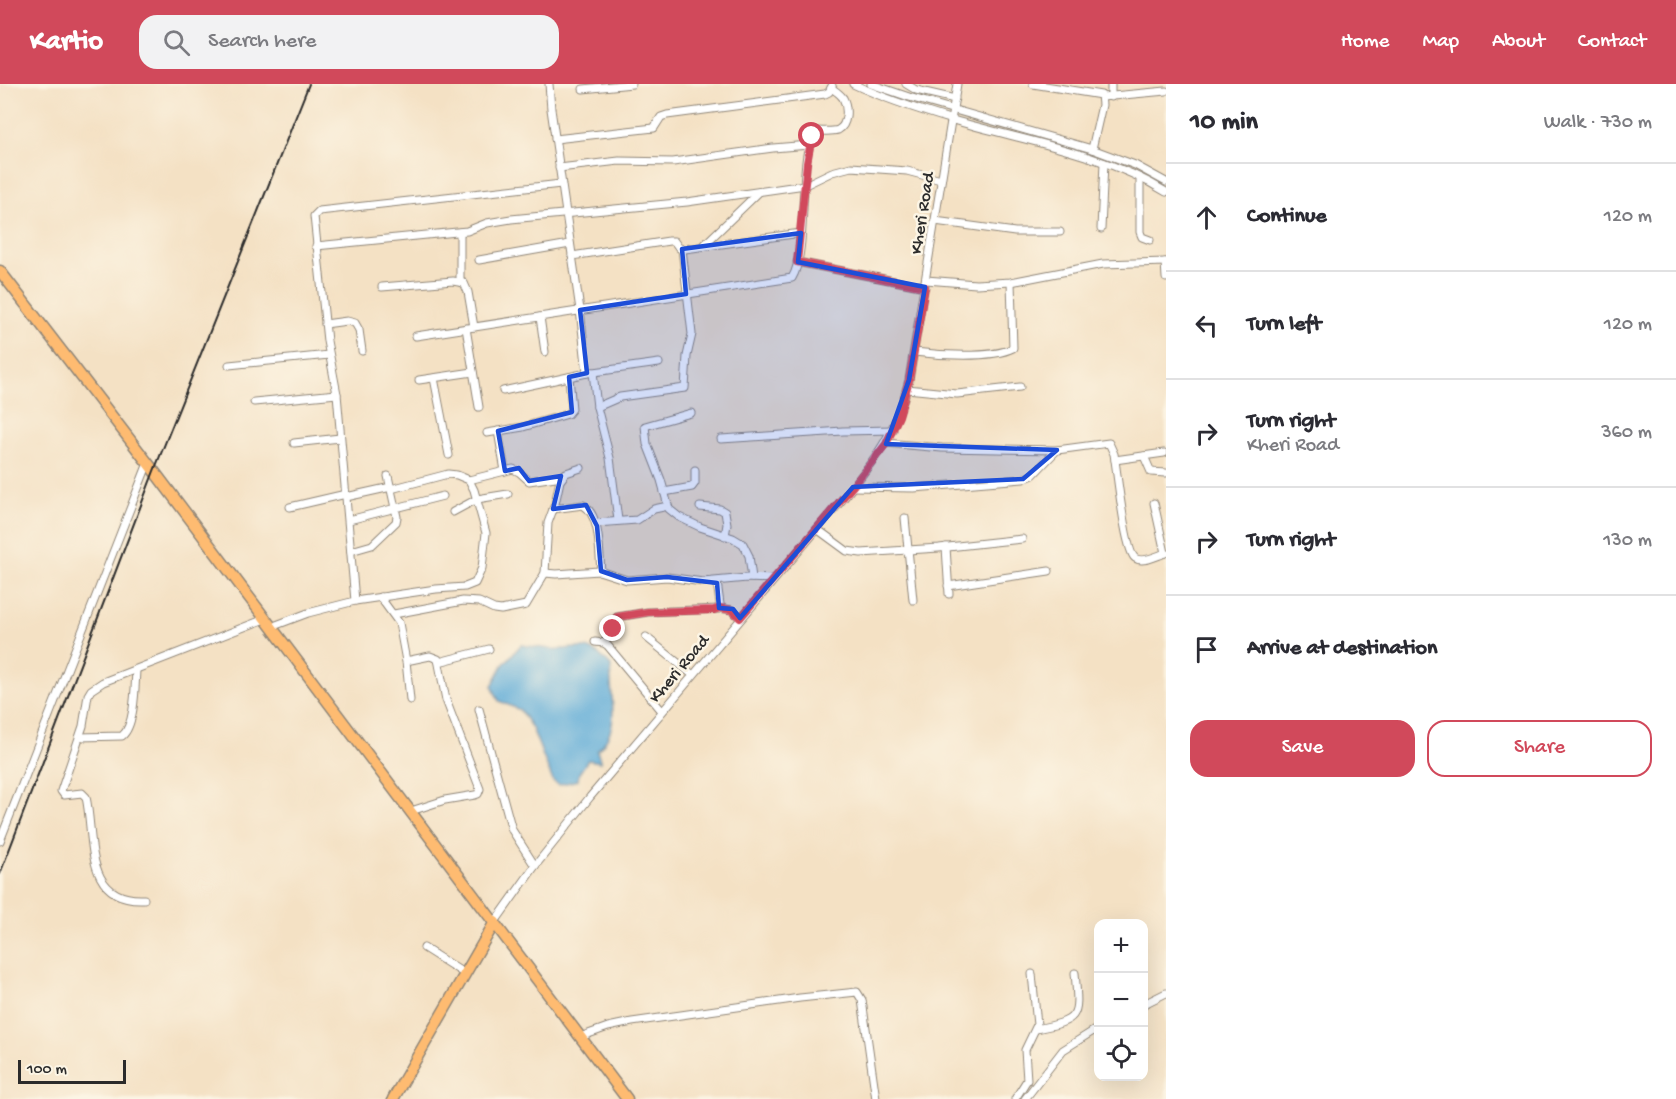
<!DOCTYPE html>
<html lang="en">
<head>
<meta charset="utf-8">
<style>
  body { margin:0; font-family:"Gochi Hand",sans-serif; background:#f2f2f3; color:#2b2b33 }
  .controls { position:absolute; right:18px; bottom:18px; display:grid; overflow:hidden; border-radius:12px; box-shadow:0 6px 24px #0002 }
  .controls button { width:54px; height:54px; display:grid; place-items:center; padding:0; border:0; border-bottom:2px solid #e1e1e2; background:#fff; color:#2b2b33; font:30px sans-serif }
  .scale { position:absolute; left:18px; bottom:15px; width:108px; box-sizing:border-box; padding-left:6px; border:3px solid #2b2b2b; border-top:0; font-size:16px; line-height:21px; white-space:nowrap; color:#2b2b2b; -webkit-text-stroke:4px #fcf5e5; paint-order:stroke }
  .stop { position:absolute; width:18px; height:18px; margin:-14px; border:4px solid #d1495b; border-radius:50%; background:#fff }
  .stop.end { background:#d1495b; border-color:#fff; box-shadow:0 2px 6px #0008 }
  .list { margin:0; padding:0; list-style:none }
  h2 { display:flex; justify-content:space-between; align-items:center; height:78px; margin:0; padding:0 24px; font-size:26px }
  h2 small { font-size:20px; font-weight:400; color:#7c7c81 }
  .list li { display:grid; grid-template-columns:39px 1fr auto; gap:18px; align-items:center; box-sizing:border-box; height:108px; padding:0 24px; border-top:2px solid #e1e1e2 }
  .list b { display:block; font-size:22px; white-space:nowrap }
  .list p { margin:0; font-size:20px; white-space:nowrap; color:#7c7c81 }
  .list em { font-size:20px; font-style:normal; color:#7c7c81 }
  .actions { display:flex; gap:12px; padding:18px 24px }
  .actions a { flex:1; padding:14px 0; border:2px solid #d1495b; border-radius:18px; text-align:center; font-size:21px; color:#d1495b }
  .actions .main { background:#d1495b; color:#fff }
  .icon { flex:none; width:33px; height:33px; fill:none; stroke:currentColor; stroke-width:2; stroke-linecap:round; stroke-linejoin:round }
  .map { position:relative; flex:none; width:1166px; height:1015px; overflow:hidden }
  header { display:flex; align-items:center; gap:36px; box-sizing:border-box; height:84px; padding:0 30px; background:#d1495b; color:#fff }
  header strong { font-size:28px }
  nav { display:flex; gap:33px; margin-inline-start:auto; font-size:21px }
  .search { width:420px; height:54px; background:#f2f2f3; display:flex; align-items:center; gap:15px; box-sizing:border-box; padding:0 21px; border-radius:18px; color:#7c7c81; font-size:22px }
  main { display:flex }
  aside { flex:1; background:#fff }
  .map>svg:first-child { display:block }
</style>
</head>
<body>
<header>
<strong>Kartio</strong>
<div class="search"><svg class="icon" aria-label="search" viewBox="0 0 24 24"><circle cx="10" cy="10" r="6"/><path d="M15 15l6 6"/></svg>Search here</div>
<nav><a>Home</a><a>Map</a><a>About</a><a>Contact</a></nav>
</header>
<main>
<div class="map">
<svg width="1166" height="1015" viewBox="0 0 1166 1015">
  <rect width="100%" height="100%" fill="#fcf5e5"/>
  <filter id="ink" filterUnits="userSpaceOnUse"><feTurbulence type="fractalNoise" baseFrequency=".0167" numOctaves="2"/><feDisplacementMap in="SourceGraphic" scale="12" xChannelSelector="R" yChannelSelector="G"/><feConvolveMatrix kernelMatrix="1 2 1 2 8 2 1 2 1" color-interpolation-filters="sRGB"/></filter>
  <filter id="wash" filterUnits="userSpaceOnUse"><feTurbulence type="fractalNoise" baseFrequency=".008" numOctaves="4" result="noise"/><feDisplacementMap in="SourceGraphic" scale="24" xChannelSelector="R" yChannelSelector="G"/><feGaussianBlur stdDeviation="1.35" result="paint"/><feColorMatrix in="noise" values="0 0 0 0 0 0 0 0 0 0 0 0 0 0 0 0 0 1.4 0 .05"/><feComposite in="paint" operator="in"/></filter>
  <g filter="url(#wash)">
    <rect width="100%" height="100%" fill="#f4e1c4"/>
    <path fill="#5facd8" stroke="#456c82" stroke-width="1.5" d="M521 561C530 562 540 564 550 565 581 567 586 554 611 582 608 614 624 641 597 667L601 678 588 676 579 689 578 696 559 701 553 697 532 644 520 626 499 617 492 602 503 581Z"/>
  </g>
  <g filter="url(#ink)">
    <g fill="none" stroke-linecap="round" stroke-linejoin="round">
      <defs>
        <g id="minor">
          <path d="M549 0 551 25 580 226 587 289"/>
          <path d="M853 0C885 15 919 26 953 36 1024 57 1102 68 1166 108"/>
          <path d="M871 0 909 13 1092 65 1135 81 1166 98"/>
          <path d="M906 0 916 6 955 15"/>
          <path d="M1033 0 1101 11 1102 21 1092 65"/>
          <path d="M1111 0V13"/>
          <path d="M583 5 632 0"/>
          <path d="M1102 13 1166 7"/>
          <path d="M555 55 654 44 661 33 667 31 825 10 829 8 832 2"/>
          <path d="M559 84 619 77 673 78 773 64 809 61"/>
          <path d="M1140 94V148L1142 153 1150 156"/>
          <path d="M935 137 1015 148H1060"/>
          <path d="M1101 145 1104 79"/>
          <path d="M460 148V197"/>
          <path d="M316 162 467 147 487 139 511 135 687 118 805 101 832 88 851 83 907 87 941 96"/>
          <path d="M703 162 759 108"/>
          <path d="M572 172 669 157H674L679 164 685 165 801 149"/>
          <path d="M479 176 570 160"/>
          <path d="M797 178 925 203"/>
          <path d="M1165 178 1166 194"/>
          <path d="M926 196 976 200 1011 198 1103 180 1166 178"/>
          <path d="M382 203 453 197 464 199 468 208 474 243"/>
          <path d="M540 233 545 268"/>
          <path d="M325 240 347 237 355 239 359 246 362 267"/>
          <path d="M466 244 479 323"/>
          <path d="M416 252 792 194C810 166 796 62 817 47 824 47 832 48 838 46 848 41 848 23 843 14 840 10 836 7 831 4"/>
          <path d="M914 268C937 271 992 275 1013 264L1011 198"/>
          <path d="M229 281 329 271"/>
          <path d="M593 288 597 323 610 374 618 436"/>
          <path d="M434 294 449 371"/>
          <path d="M419 296 473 288"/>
          <path d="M907 305 957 310 1020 303"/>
          <path d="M503 307 587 289 659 279"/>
          <path d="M254 318 337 310"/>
          <path d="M597 323 620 313 685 304 687 272 692 250 682 165"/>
          <path d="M691 329 645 342 647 360 661 396 669 425 679 433 700 443 733 454 743 460 749 472 752 494"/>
          <path d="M498 347 505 387"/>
          <path d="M487 349 523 343 568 330 572 325 569 293"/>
          <path d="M721 355 843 347 893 346"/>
          <path d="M294 359 340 354"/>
          <path d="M886 359 942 364 1057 366 1109 359 1114 370C1117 386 1125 467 1135 474 1143 480 1158 471 1166 469"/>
          <path d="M1144 372 1151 388 1166 389"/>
          <path d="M1115 376 1164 369"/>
          <path d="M469 396 513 385 519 388 529 397 562 392"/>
          <path d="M853 403 914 404 1023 395 1033 391 1057 366"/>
          <path d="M664 408 692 403 695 399V386"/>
          <path d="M346 413 391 403"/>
          <path d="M1154 419 1165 469"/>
          <path d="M290 423 346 410"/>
          <path d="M700 423 720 425 725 428 727 440 725 452"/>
          <path d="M553 425 583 421C601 431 599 469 601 487"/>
          <path d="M453 428 477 415 508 410"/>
          <path d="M905 434 913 516"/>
          <path d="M349 436 443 412"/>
          <path d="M596 439 637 436 654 425 668 422"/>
          <path d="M817 445 847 467 861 469 939 464 1022 455"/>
          <path d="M946 463 949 510"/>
          <path d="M351 467 372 461 396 438 397 433 388 392"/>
          <path d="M545 489 556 490 599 487 627 496 667 493 703 498 747 494 774 495"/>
          <path d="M948 502 1049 487"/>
          <path d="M380 513 399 539 406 577 410 616"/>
          <path d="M355 517 337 310 327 257 314 132 319 127 561 100"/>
          <path d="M719 524 732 526 740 534"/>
          <path d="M394 530 463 517 479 518 494 525 501 526 526 521 545 489 548 439 555 420 560 397 566 389 581 384"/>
          <path d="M271 543 308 529 355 517 436 505 465 503 475 499 482 484 486 449 474 406 469 396 457 391 448 390 391 405"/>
          <path d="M646 553 693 591"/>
          <path d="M595 558 604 559 608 562 662 627"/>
          <path d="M604 559 611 550 614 537 617 533 648 528 719 525 720 520 717 498"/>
          <path d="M406 577 430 572 438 575 446 616 480 705 478 710 475 711 445 716 411 727"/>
          <path d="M439 578 489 565"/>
          <path d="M479 625 512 746 535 782"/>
          <path d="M80 653 122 652C135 642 135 602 136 586"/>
          <path d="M0 757 148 379"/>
          <path d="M144 815C83 818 95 753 86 713L82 709 64 711 61 707 83 642 88 611 91 606 103 598 265 535"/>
          <path d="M495 838 535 782 590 713 848 409C879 370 897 345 909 296L957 0"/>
          <path d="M424 864 465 890"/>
          <path d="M1144 920 1166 909"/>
          <path d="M1036 945C1081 936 1079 933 1075 889"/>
          <path d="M580 953 608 943 632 938 800 914 857 908 862 916 876 1015"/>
          <path d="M1015 1015 1027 996 1025 966 1037 941 1032 890"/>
          <path d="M1025 1015 1063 966 1098 944"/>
        </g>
        <g id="highway">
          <path d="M0 187 154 387 627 1015"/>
          <path d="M393 1015 495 838"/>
        </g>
      </defs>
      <use href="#minor" stroke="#908678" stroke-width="9"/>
      <use href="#highway" stroke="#908678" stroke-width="13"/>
      <use href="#minor" stroke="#fff" stroke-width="7"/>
      <use href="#highway" stroke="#febb71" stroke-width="10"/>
      <path stroke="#2b2b2b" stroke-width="2" d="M0 790 154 387 309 0"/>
    </g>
  </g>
  <g fill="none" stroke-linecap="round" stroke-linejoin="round" filter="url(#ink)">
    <path stroke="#d1495b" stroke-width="8" d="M613 545 614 537 617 533 648 528 714 526 720 524 732 526 740 534 852 403 886 360 899 332 909 296 925 203 797 178 807 79 812 52"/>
  </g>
  <path fill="#1d4ed8" fill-opacity="0.2" stroke="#1d4ed8" stroke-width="4.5" stroke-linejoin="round" d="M801 149 798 178 925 203 909 296 886 360 1057 366 1023 395 853 403 740 534 733 525 719 524 717 499 667 493 627 496 601 487 597 442 586 421 553 425 561 392 529 397 519 384 505 387 498 347 572 328 569 293 587 289 580 226 686 210 682 165Z"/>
  <g text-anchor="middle" stroke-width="5" stroke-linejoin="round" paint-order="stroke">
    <g font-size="18" fill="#2b2b2b" stroke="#fcf5e5">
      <text transform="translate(921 129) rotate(-81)" y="6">Kheri Road</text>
      <text transform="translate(678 584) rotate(-50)" y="6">Kheri Road</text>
    </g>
  </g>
</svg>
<div class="controls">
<button>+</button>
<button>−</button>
<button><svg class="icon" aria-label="locate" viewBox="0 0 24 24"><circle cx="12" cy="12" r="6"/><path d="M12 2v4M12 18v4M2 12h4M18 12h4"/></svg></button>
</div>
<div class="scale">100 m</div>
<div class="stop" style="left:812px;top:52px"></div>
<div class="stop end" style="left:613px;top:545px"></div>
</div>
<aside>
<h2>10 min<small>Walk · 730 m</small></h2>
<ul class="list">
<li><svg class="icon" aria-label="ahead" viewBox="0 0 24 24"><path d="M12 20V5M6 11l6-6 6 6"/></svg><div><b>Continue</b></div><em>120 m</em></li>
<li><svg class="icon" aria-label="left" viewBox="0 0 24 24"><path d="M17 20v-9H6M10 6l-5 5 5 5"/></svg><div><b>Turn left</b></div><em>120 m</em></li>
<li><svg class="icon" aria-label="right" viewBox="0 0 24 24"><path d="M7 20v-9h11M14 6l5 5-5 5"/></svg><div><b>Turn right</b><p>Kheri Road</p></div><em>360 m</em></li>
<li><svg class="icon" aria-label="right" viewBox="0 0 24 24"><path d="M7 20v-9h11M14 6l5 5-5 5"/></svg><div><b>Turn right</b></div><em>130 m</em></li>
<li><svg class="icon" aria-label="arrive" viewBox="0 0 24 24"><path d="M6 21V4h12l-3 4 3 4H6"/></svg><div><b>Arrive at destination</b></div></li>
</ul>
<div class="actions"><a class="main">Save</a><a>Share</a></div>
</aside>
</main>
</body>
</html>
